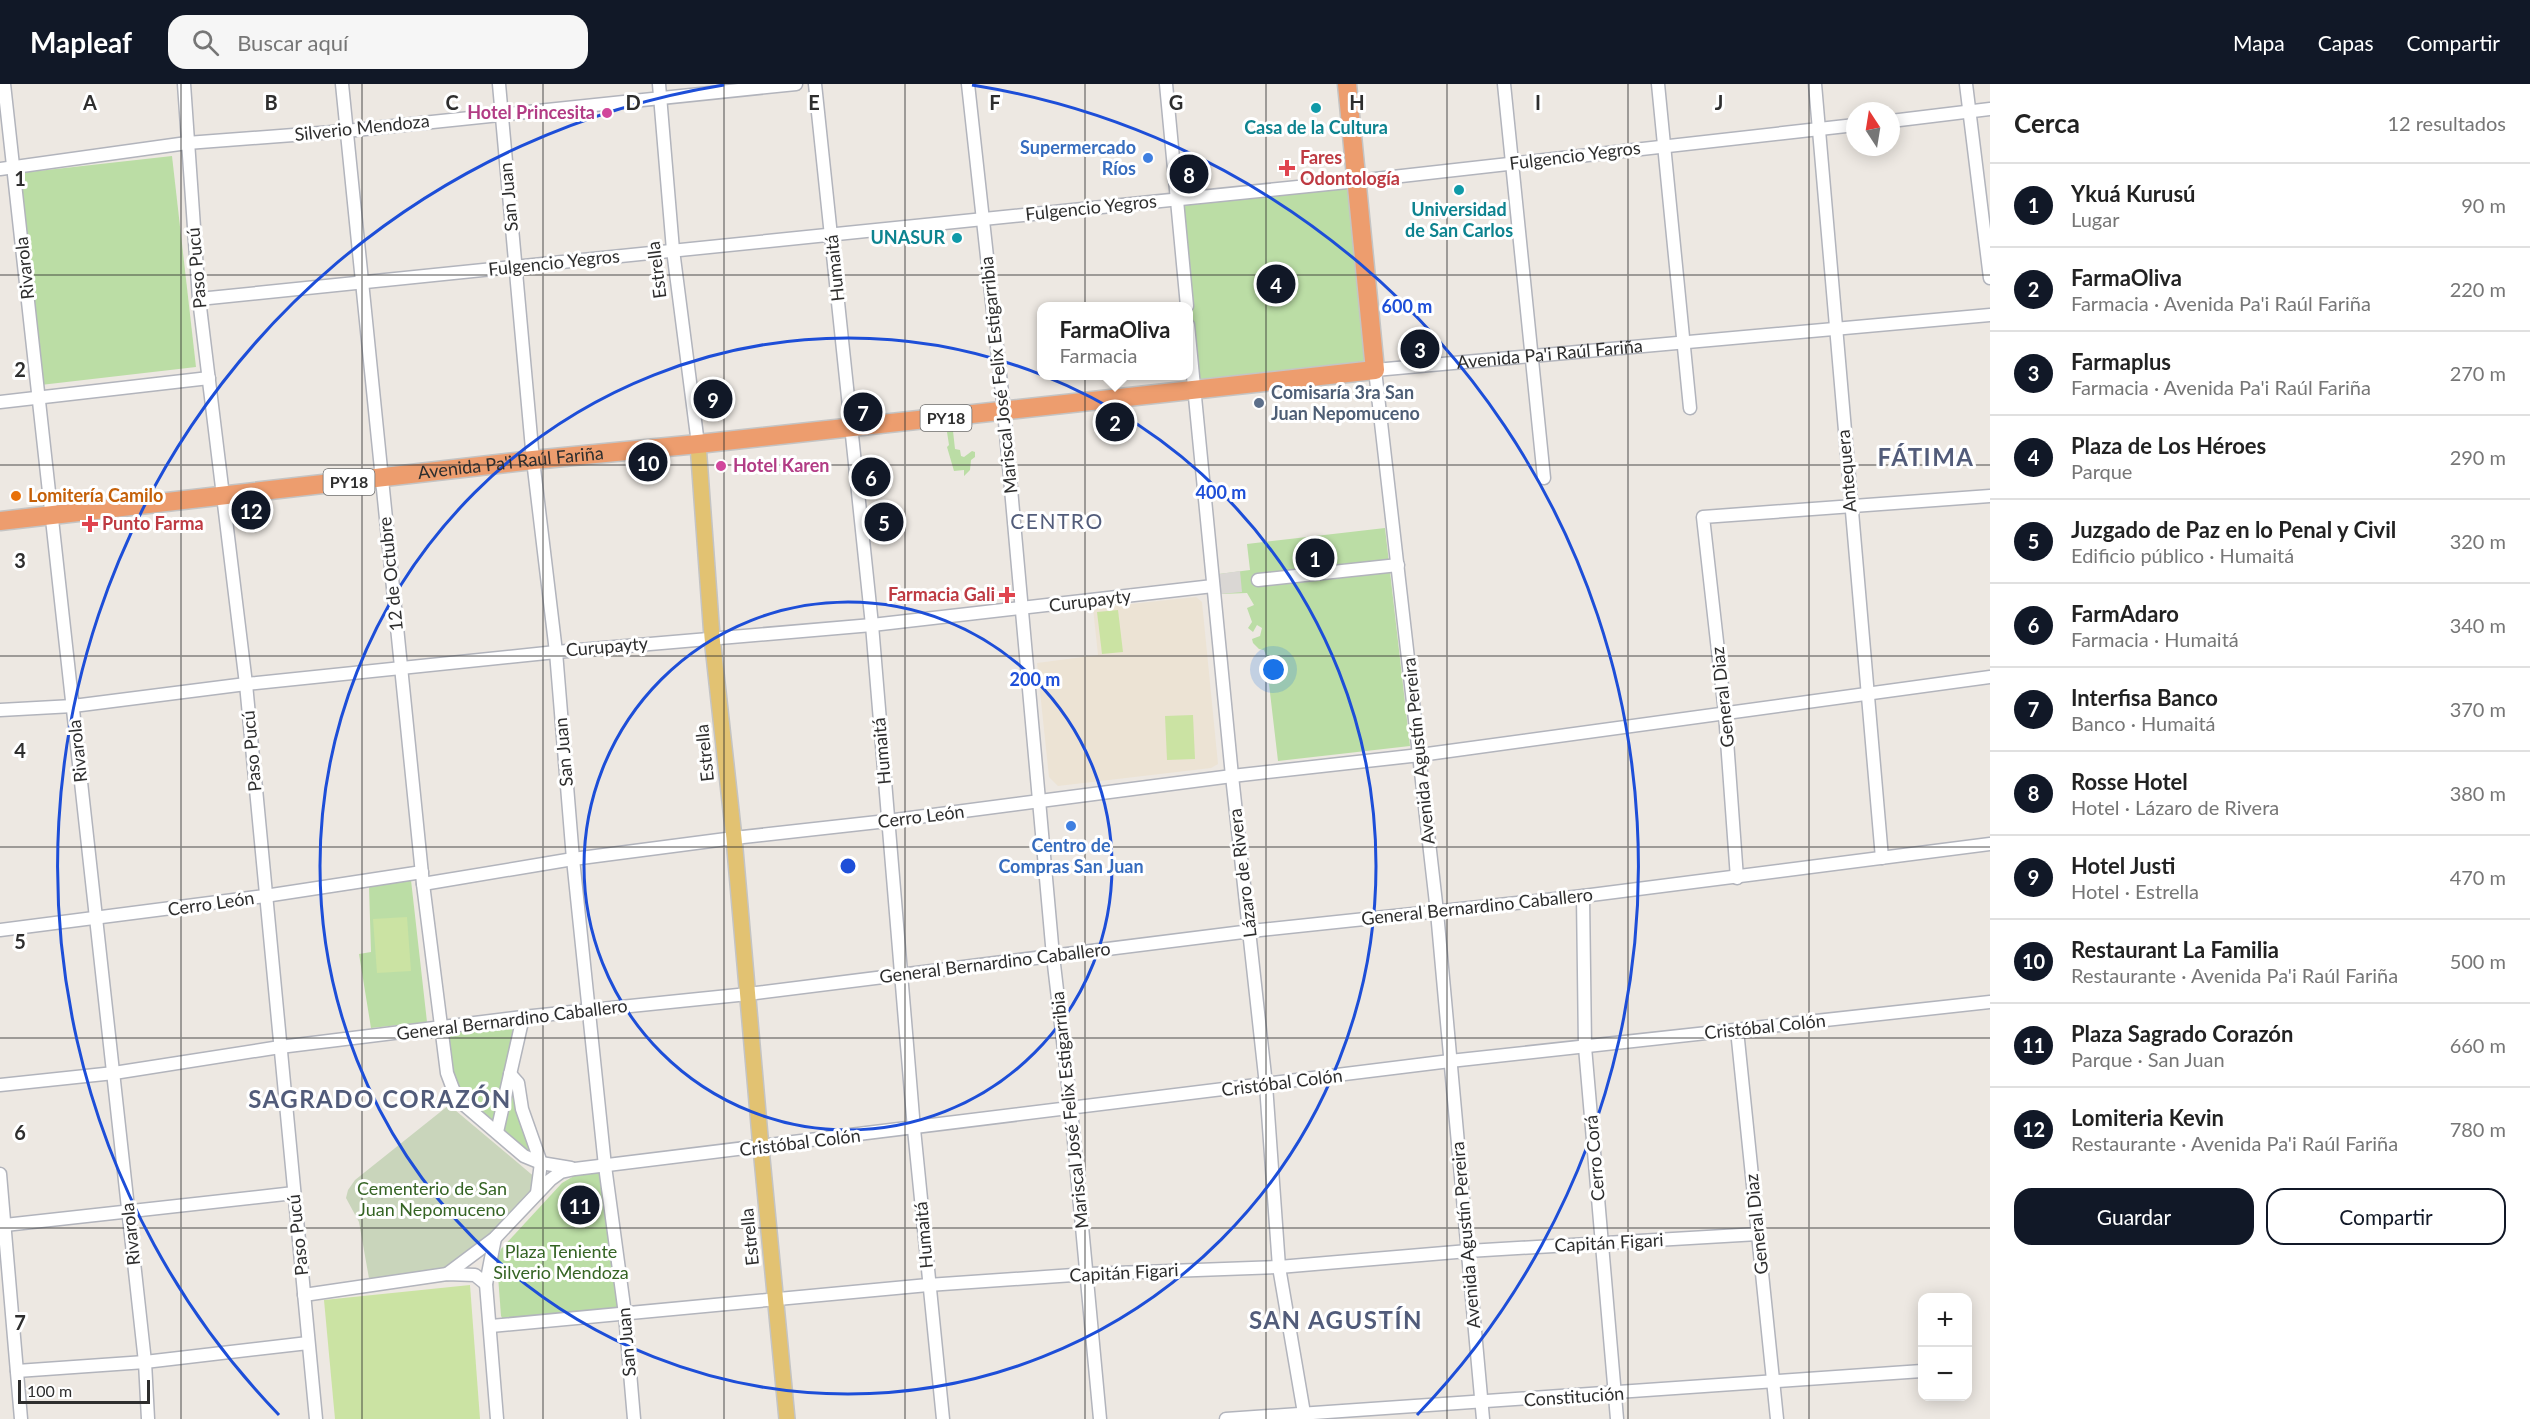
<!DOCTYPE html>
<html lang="es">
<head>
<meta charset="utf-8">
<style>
  body { margin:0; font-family:Lato,sans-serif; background:#f6f6f6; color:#222 }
  .controls { position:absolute; right:18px; bottom:18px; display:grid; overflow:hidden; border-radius:12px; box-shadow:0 3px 15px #0003 }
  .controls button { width:54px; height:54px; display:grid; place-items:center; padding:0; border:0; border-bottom:2px solid #e0e0e0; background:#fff; color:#222; font:30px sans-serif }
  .compass { position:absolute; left:1846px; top:18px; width:54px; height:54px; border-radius:50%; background:#fff; box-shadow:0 3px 15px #0003; rotate:348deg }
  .scale { position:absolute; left:18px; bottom:15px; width:132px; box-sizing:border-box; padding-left:6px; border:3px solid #2e2e2e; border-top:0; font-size:16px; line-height:21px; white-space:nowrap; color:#2e2e2e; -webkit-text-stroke:4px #fff; paint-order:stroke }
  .you { position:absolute; left:1274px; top:586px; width:21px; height:21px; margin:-15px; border:4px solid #fff; border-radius:50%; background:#1a73e8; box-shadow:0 0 0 9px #1a73e833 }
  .badge { display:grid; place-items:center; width:39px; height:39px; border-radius:50%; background:#111827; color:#fff; font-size:20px; font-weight:700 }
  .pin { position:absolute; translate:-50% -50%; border:3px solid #fff; box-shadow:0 2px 6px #0006 }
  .popup { position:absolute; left:1037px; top:218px; width:156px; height:78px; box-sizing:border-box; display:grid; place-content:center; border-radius:12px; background:#fff; filter:drop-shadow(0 2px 4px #0005); font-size:20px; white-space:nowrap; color:#767676 }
  .popup b { font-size:22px; color:#222 }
  .popup::after { content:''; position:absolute; left:50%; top:100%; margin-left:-12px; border:12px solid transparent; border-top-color:#fff }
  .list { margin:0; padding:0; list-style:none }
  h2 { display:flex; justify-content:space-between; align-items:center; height:78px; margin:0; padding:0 24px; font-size:26px }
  h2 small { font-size:20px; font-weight:400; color:#767676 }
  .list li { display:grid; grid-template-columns:39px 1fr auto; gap:18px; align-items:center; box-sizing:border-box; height:84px; padding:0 24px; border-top:2px solid #e0e0e0 }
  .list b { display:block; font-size:22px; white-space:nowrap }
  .list p { margin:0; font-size:20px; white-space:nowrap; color:#767676 }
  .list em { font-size:20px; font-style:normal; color:#767676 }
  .actions { display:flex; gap:12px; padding:18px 24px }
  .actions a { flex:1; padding:14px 0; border:2px solid #111827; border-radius:18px; text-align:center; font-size:21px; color:#111827 }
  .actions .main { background:#111827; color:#fff }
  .icon { flex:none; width:33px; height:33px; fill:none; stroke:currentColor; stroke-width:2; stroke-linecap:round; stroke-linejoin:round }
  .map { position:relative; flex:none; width:1990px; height:1335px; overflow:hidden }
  header { display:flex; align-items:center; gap:36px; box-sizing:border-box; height:84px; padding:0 30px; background:#111827; color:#fff }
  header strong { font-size:28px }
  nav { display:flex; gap:33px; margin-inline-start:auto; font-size:21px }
  .search { width:420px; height:54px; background:#f6f6f6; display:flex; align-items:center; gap:15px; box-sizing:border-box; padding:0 21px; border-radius:18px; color:#767676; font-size:22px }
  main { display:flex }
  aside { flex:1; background:#fff }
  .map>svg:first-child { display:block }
</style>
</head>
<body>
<header>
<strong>Mapleaf</strong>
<div class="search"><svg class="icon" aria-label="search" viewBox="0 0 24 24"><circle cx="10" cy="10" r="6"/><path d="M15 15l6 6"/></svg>Buscar aquí</div>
<nav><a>Mapa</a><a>Capas</a><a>Compartir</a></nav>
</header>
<main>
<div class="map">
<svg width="1990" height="1335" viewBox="0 0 1990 1335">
  <rect width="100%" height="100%" fill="#ede8e2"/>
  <path fill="#ece3d4" d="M1196 513 1202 518 1218 680 1211 684 1058 702 1049 693 1037 579 1098 571 1093 524Z"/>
  <g fill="#bbdda5">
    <path d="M172 72 196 283 32 302 11 90Z"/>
    <path d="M1355 99 1374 284 1195 304 1179 116Z"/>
    <path d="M953 347 955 365 960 366 961 372 964 373 972 367 975 368V373L971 376 970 386 964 392V386L954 387 947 363 949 361 947 348Z"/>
    <path d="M1385 444 1410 662 1278 677 1267 583 1263 580 1266 571 1264 566 1259 565 1253 559 1252 555 1260 552 1262 544 1257 541 1253 548 1248 544 1252 538 1247 524 1254 521 1247 509 1221 510 1219 490 1250 486 1247 460Z"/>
    <path d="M411 796 427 938 371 944 359 870 371 868 369 802Z"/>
    <path d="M523 933 510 990 541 1079 453 1005 441 944Z"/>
    <path d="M601 1087 619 1225 504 1237 501 1232 497 1178 501 1165 562 1099 574 1092Z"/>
  </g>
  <path fill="#c9d5bb" d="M449 1021 537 1095 538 1111 445 1187 370 1200 359 1138 346 1114 348 1106 355 1096Z"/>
  <g fill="#cbe3a3">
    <path d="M1118 526 1123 568 1102 570 1097 528Z"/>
    <path d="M1193 631 1195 675 1167 676 1165 632Z"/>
    <path d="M407 833 411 887 377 889 373 835Z"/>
    <path d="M470 1201 480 1335H335L324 1216Z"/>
  </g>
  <path fill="#dad7d4" d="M1240 487 1242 508 1221 510 1219 490Z"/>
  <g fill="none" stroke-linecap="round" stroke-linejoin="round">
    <defs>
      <g id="minor">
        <path d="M4 0 145 1278 148 1335"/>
        <path d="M184 0 199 215 246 600 316 1335"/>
        <path d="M342 0 423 800 447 989 453 1005 462 1019 524 1072 541 1079 571 1084"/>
        <path d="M499 0 533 376 556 568 573 775 605 1082 625 1230 634 1335"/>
        <path d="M659 0 673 166 698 360"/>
        <path d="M815 0 872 541 914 1045 943 1335"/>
        <path d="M968 0 1004 327 1053 872 1071 1025 1100 1335"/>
        <path d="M1166 0 1187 222"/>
        <path d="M1504 0 1544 394"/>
        <path d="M1658 0 1690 324"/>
        <path d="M1815 0 1882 774"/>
        <path d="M1966 0 1990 194"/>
        <path d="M1891 37 1990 25"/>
        <path d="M0 85 187 59 346 47 796 0"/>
        <path d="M199 215 1357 97 1855 41"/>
        <path d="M1188 241 1232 692 1266 1001 1279 1183 1305 1335"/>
        <path d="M0 318 209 294"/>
        <path d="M1258 496 1398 481"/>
        <path d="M0 626 73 622 246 600 556 568 872 541 1213 502"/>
        <path d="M1737 794 1725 629 1703 433 1990 412"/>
        <path d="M423 800 573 775 734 754 887 737 1232 692 1420 671 1990 593"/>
        <path d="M1583 812 1585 963 1617 1335"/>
        <path d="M0 846 265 812 422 788"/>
        <path d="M1737 946 1777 1335"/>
        <path d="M510 990 518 999 522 1025 541 1079 537 1109"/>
        <path d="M0 1001 114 989 280 963 523 933 748 910 1251 847 1583 812 1990 760"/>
        <path d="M497 1048 523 933"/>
        <path d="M0 1090 21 1335"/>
        <path d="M5 1141 294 1109"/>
        <path d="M495 1154 486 1200 497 1335"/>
        <path d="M447 1190 495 1154 550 1096 561 1088 575 1085 1450 977 1990 918"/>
        <path d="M304 1211 447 1190 475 1191 486 1200"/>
        <path d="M491 1242 928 1201 1088 1190 1279 1183 1468 1167 1758 1150"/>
        <path d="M17 1287 145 1278 308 1259"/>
        <path d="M1226 1335 1922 1287"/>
        <path id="s1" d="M1483 1335 1437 828 1375 286 1990 231"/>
      </g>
      <path id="major" d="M698 360 712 553 734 754 761 1064 787 1335"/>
      <g id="highway">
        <path id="s2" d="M0 437 533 376 698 360 1375 286 1347 0"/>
      </g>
    </defs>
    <use href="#minor" stroke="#b2b4bc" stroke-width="15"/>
    <use href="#major" stroke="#c4c4c4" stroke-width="18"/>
    <use href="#highway" stroke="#c4c4c4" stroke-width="21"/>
    <use href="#minor" stroke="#fff" stroke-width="12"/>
    <use href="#major" stroke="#e2c272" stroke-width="15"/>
    <use href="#highway" stroke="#ed9d6e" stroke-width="18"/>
  </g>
  <path fill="none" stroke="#2e2e2e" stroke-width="1.5" stroke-opacity="0.55" d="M181 0V1335M362 0V1335M543 0V1335M724 0V1335M905 0V1335M1085 0V1335M1266 0V1335M1447 0V1335M1628 0V1335M1809 0V1335M0 191H1990M0 381H1990M0 572H1990M0 763H1990M0 954H1990M0 1144H1990"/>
  <g fill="none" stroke="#1d4ed8" stroke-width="3">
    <circle cx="848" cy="782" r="264"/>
    <circle cx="848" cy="782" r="528"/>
    <path d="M279 1331A791 791 0 0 1 724 1M972 1A791 791 0 0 1 1417 1331"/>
  </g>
  <g fill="#0f9aa8" stroke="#fff" stroke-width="2">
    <circle cx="1316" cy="24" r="6"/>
    <circle cx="1459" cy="106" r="6"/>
    <circle cx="957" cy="154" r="6"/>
  </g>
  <g fill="#d1479c" stroke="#fff" stroke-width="2">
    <circle cx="607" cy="29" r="6"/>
    <circle cx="721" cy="382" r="6"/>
  </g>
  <g fill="#3f7fe0" stroke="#fff" stroke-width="2">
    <circle cx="1148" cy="74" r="6"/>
    <circle cx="1071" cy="742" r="6"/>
  </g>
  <g fill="#e0444e" stroke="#fff" stroke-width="2">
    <path d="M1284 75h6v6h6v6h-6v6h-6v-6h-6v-6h6z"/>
    <path d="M87 431h6v6h6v6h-6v6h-6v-6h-6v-6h6z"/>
    <path d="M1004 502h6v6h6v6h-6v6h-6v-6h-6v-6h6z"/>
  </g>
  <circle fill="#5c6f8a" stroke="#fff" stroke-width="2" cx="1259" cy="319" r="6"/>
  <circle fill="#e8710a" stroke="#fff" stroke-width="2" cx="16" cy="412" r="6"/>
  <g text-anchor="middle" stroke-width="6" stroke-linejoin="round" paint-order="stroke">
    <g fill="#fff" stroke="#6d6d6d" stroke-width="1.5">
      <rect x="920.5" y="321" width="51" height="26" rx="4.5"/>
      <rect x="323.5" y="385" width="51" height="26" rx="4.5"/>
    </g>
    <g font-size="16" font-weight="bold" fill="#2e2e2e">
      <text x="946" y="340">PY18</text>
      <text x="349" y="404">PY18</text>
    </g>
    <g font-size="18" font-weight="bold" fill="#b23c85" stroke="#fff" text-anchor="end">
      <text x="595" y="35">Hotel Princesita</text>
      <text x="733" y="388" text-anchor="start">Hotel Karen</text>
    </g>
    <g font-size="18" fill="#2e2e2e" stroke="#fff">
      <text transform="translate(362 44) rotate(-6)" y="6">Silverio Mendoza</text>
      <text transform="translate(1575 72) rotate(-7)" y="6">Fulgencio Yegros</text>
      <text transform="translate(509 113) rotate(-95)" y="6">San Juan</text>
      <text transform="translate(1091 124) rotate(-6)" y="6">Fulgencio Yegros</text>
      <text transform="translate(554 179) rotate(-6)" y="6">Fulgencio Yegros</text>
      <text transform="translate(25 184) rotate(-96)" y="6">Rivarola</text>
      <text transform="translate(197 184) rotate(-95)" y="6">Paso Pucú</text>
      <text transform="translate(835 184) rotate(-96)" y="6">Humaitá</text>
      <text transform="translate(657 186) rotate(-97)" y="6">Estrella</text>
      <text dy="6" stroke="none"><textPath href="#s1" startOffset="1230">Avenida Pa'i Raúl Fariña</textPath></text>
      <text transform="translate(999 291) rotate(-96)" y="6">Mariscal José Felix Estigarribia</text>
      <text dy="6" stroke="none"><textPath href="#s2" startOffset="514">Avenida Pa'i Raúl Fariña</textPath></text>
      <text transform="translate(1847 387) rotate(-95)" y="6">Antequera</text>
      <text transform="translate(391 490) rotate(-96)" y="6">12 de Octubre</text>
      <text transform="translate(1090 517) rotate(-7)" y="6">Curupayty</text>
      <text transform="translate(607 563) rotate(-5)" y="6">Curupayty</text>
      <text transform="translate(1723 613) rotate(-96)" y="6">General Diaz</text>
      <text transform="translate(78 667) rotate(-96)" y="6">Rivarola</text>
      <text transform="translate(252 667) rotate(-95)" y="6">Paso Pucú</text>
      <text transform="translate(882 667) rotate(-95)" y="6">Humaitá</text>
      <text transform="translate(1419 667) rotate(-96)" y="6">Avenida Agustín Pereira</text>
      <text transform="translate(564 668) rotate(-95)" y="6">San Juan</text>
      <text transform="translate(705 669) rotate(-96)" y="6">Estrella</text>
      <text transform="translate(921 733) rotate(-7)" y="6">Cerro León</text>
      <text transform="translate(1243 789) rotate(-97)" y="6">Lázaro de Rivera</text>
      <text transform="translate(211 820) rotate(-8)" y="6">Cerro León</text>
      <text transform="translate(1477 823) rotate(-6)" y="6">General Bernardino Caballero</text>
      <text transform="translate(995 879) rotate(-7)" y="6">General Bernardino Caballero</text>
      <text transform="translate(512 936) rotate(-7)" y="6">General Bernardino Caballero</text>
      <text transform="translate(1765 943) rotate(-6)" y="6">Cristóbal Colón</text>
      <text transform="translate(1282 999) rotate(-7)" y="6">Cristóbal Colón</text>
      <text transform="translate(1070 1026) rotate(-96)" y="6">Mariscal José Felix Estigarribia</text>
      <text transform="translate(800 1059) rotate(-7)" y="6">Cristóbal Colón</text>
      <text transform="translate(1595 1074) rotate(-95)" y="6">Cerro Corá</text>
      <text transform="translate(1757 1140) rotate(-96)" y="6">General Diaz</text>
      <text transform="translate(131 1150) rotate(-96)" y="6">Rivarola</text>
      <text transform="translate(298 1151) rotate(-96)" y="6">Paso Pucú</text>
      <text transform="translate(924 1151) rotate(-95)" y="6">Humaitá</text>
      <text transform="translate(1466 1151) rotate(-95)" y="6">Avenida Agustín Pereira</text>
      <text transform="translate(750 1153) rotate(-96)" y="6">Estrella</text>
      <text transform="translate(1609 1159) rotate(-3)" y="6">Capitán Figari</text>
      <text transform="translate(1124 1189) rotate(-3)" y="6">Capitán Figari</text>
      <text transform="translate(627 1258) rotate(-95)" y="6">San Juan</text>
      <text transform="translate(1574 1313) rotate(-4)" y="6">Constitución</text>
    </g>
    <g font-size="18" font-weight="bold" fill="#0d838f" stroke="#fff">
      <text x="1316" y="50">Casa de la Cultura</text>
      <text x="1459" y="132">Universidad<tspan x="1459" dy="21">de San Carlos</tspan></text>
      <text x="945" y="160" text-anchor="end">UNASUR</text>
    </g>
    <g font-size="18" font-weight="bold" fill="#366cbe" stroke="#fff" text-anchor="end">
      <text x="1136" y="70">Supermercado<tspan x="1136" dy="21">Ríos</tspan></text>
      <text x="1071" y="768" text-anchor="middle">Centro de<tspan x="1071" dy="21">Compras San Juan</tspan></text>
    </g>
    <g font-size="18" font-weight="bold" fill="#be3a42" stroke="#fff" text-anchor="start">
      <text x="1300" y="80">Fares<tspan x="1300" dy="21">Odontología</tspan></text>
      <text x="102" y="446">Punto Farma</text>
      <text x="995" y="517" text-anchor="end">Farmacia Gali</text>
    </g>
    <g font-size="18" font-weight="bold" fill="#4e5e75" stroke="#fff" text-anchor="start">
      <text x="1271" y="315">Comisaría 3ra San<tspan x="1271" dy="21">Juan Nepomuceno</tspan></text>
    </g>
    <g font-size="18" font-weight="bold" fill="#c56008" stroke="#fff" text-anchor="start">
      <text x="28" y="418">Lomitería Camilo</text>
    </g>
    <g font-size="18" fill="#356424" stroke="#fff">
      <text x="432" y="1111">Cementerio de San<tspan x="432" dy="21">Juan Nepomuceno</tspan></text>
      <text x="561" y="1174">Plaza Teniente<tspan x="561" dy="21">Silverio Mendoza</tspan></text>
    </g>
    <g font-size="21" letter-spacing="1.5" fill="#525c7a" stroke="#fff">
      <text x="1057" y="445">CENTRO</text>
    </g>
    <g font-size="24" font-weight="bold" letter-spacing="1.5" fill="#525c7a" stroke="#fff">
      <text x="1926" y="382">FÁTIMA</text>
      <text x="380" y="1024">SAGRADO CORAZÓN</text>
      <text x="1336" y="1245">SAN AGUSTÍN</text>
    </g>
  </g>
  <g font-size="20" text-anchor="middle" font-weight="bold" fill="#2e2e2e" stroke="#fff" stroke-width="6" stroke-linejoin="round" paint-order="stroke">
    <text x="90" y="26">A</text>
    <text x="271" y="26">B</text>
    <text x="452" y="26">C</text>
    <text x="633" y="26">D</text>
    <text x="814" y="26">E</text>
    <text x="995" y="26">F</text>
    <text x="1176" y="26">G</text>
    <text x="1357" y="26">H</text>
    <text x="1538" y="26">I</text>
    <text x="1719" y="26">J</text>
    <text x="20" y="102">1</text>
    <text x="20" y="293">2</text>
    <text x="20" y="484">3</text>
    <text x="20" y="674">4</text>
    <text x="20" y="865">5</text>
    <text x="20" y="1056">6</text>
    <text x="20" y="1246">7</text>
  </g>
  <circle cx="848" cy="782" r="9" fill="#1d4ed8" stroke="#fff" stroke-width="3"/>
  <g font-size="18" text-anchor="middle" font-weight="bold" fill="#1d4ed8" stroke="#fff" stroke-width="6" stroke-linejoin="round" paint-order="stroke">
    <text x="1407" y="229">600 m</text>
    <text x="1221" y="415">400 m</text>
    <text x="1035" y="602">200 m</text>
  </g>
</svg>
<div class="controls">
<button>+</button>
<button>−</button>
</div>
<svg class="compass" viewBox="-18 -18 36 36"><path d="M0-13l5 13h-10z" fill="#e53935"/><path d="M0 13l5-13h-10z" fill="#767676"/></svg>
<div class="scale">100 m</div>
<div class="you"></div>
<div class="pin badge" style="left:1315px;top:474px">1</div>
<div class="pin badge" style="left:1115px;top:338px">2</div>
<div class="popup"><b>FarmaOliva</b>Farmacia</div>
<div class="pin badge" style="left:1420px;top:265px">3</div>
<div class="pin badge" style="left:1276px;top:200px">4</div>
<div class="pin badge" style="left:884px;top:438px">5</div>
<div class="pin badge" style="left:871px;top:393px">6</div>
<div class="pin badge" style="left:863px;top:328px">7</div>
<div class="pin badge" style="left:1189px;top:90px">8</div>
<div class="pin badge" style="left:713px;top:315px">9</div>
<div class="pin badge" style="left:648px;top:378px">10</div>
<div class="pin badge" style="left:580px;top:1121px">11</div>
<div class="pin badge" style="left:251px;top:426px">12</div>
</div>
<aside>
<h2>Cerca<small>12 resultados</small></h2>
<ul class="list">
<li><span class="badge">1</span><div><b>Ykuá Kurusú</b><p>Lugar</p></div><em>90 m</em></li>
<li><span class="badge">2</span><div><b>FarmaOliva</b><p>Farmacia · Avenida Pa'i Raúl Fariña</p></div><em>220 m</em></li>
<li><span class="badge">3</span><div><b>Farmaplus</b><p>Farmacia · Avenida Pa'i Raúl Fariña</p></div><em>270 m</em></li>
<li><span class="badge">4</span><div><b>Plaza de Los Héroes</b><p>Parque</p></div><em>290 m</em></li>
<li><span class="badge">5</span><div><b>Juzgado de Paz en lo Penal y Civil</b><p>Edificio público · Humaitá</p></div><em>320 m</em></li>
<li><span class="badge">6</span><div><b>FarmAdaro</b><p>Farmacia · Humaitá</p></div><em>340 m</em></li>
<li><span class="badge">7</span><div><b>Interfisa Banco</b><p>Banco · Humaitá</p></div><em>370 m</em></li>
<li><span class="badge">8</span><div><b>Rosse Hotel</b><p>Hotel · Lázaro de Rivera</p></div><em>380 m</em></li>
<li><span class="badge">9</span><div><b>Hotel Justi</b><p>Hotel · Estrella</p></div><em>470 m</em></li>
<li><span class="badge">10</span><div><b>Restaurant La Familia</b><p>Restaurante · Avenida Pa'i Raúl Fariña</p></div><em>500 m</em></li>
<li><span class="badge">11</span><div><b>Plaza Sagrado Corazón</b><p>Parque · San Juan</p></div><em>660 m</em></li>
<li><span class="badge">12</span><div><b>Lomiteria Kevin</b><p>Restaurante · Avenida Pa'i Raúl Fariña</p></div><em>780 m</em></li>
</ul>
<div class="actions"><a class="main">Guardar</a><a>Compartir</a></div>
</aside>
</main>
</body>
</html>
